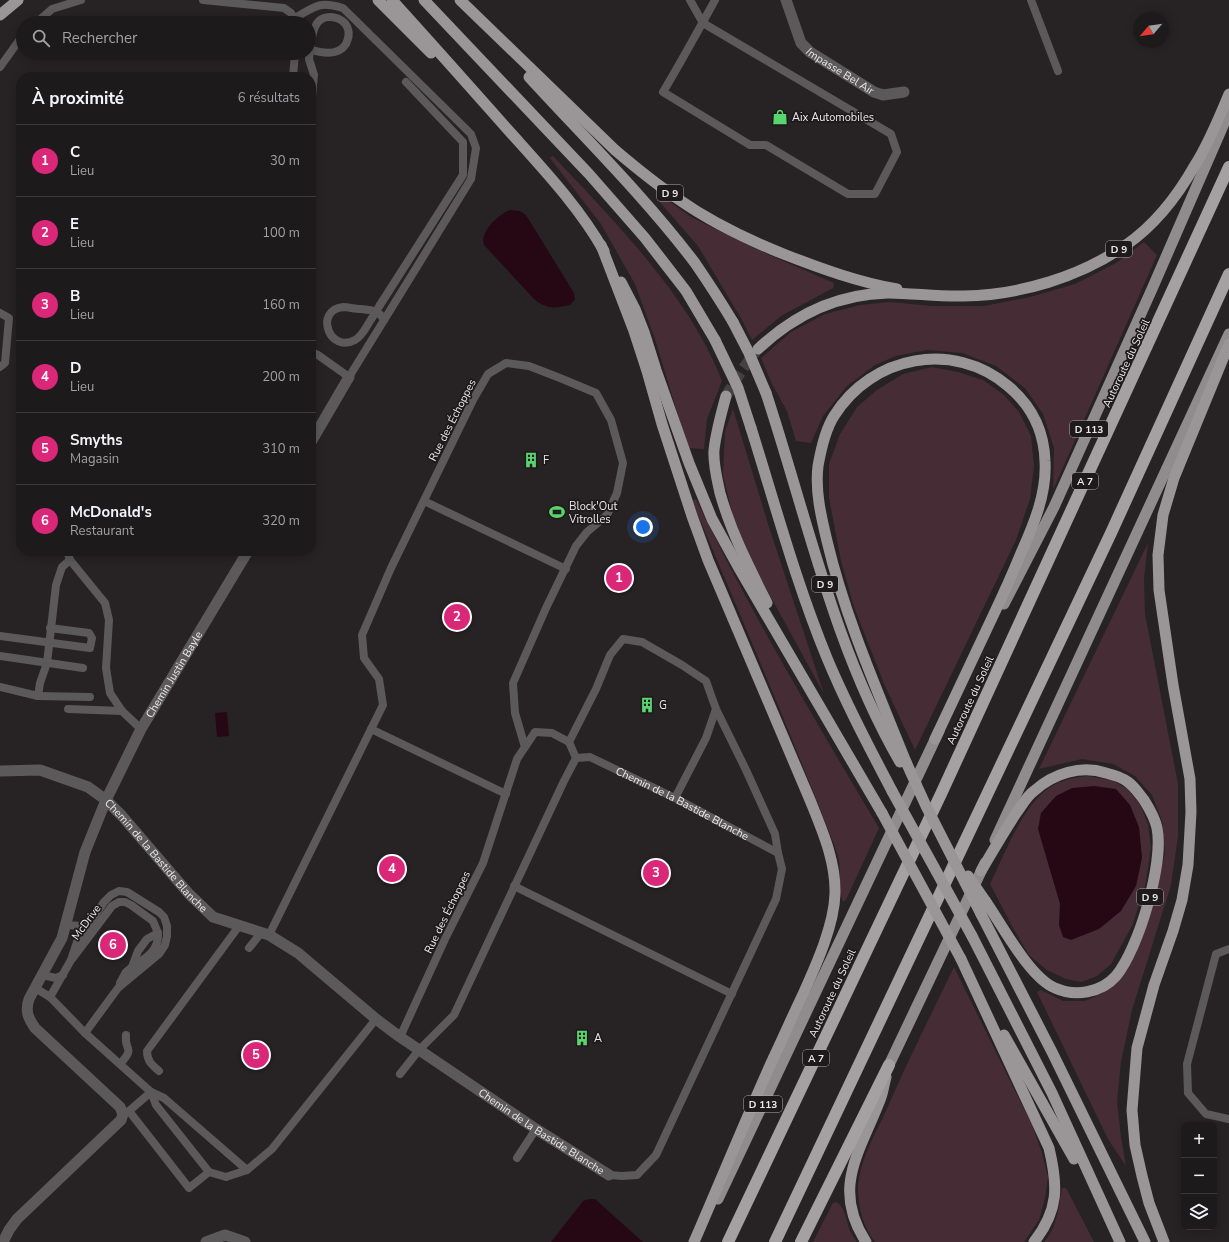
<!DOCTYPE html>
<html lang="fr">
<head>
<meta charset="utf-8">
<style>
  body { margin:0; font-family:"Nunito Sans",sans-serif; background:#2a2728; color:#f1f3f6 }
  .controls { position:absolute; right:12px; bottom:12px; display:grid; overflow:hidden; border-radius:8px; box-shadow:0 2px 10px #0003 }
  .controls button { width:36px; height:36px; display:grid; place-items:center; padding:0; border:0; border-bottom:1px solid #3b383a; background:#1d1a1b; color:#f1f3f6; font:20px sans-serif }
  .compass { position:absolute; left:1133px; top:12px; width:36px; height:36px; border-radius:50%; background:#1d1a1b; box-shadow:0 2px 10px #0003; rotate:241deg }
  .you { position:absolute; left:643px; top:527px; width:14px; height:14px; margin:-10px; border:3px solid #fff; border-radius:50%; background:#1a73e8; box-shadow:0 0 0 6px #1a73e833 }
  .badge { display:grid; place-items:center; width:26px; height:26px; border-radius:50%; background:#db2777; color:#fff; font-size:13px; font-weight:700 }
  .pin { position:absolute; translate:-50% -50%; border:2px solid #fff; box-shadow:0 1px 4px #0006 }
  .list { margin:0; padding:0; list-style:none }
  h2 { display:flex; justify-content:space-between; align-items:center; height:52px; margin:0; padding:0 16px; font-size:17px }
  h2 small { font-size:13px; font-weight:400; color:#a0a1a3 }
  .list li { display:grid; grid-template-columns:26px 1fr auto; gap:12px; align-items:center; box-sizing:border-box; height:72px; padding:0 16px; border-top:1px solid #3b383a }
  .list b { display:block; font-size:15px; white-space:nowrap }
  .list p { margin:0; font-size:13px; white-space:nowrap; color:#a0a1a3 }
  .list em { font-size:13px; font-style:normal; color:#a0a1a3 }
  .icon { flex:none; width:22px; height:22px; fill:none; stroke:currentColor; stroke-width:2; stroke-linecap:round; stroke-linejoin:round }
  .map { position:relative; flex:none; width:1229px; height:1242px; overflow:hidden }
  .search { position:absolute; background:#1d1a1b; box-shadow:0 2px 10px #0003; left:16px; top:16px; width:300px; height:44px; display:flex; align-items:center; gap:10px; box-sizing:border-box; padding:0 14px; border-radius:22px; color:#a0a1a3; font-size:15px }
  .panel { position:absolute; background:#1d1a1b; box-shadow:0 2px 10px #0003; left:16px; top:72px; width:300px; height:484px; border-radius:16px }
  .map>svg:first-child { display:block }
</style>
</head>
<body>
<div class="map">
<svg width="1229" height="1242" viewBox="0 0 1229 1242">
  <rect width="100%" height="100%" fill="#272324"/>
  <g fill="#462c34">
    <path d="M553 156C614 221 690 297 722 381L707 419 704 449 688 448 655 339 635 284 601 224 550 158Z"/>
    <path d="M662 196 691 217 767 254 834 283 833 288 781 316 752 340 742 320 698 246 658 200Z"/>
    <path d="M1144 242 1157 255 1053 490 1054 448 1043 414 1025 388 996 366 962 353 927 350 896 356 875 365 847 386 823 416 811 443 796 441 787 411 772 384 761 358 791 332 825 314 860 305 890 302 932 306H984L1030 297 1075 284 1116 263Z"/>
    <path d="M932 367 958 372 983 380 1004 395 1019 412 1031 436 1034 466 1030 499 1016 540 915 750 885 686 854 607 841 561 829 498V464L840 434 857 407 877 390 903 374Z"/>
    <path d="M733 409 769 527 824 694 755 568 733 516 723 475 725 431Z"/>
    <path d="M696 499C750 612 815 720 879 828L846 900 843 902C840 897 840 869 839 860 837 851 833 842 830 834 786 722 739 612 692 501Z"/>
    <path d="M1148 543 1144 579 1145 614 1178 784V836L1171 885 1132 1010 1121 1062 1117 1102 1121 1137 1126 1166 1108 1139 1037 992 1041 990 1063 1001H1085L1101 994 1119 979 1135 956 1154 903 1165 853 1162 821 1152 795 1135 776 1113 764 1082 759 1039 769Z"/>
    <path d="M1087 776 1111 780 1128 789 1140 805 1148 824 1151 848 1145 887 1132 926 1111 964 1097 976 1081 982 1066 979 1047 970 1029 955 1013 928 990 884C1004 856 1022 806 1049 788 1061 780 1073 778 1087 776Z"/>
    <path d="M954 967 1032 1125 1042 1153 1048 1177 1045 1198 1039 1220 1024 1242H875C863 1227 857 1204 858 1185 861 1158 875 1134 886 1111 907 1062 931 1015 954 967Z"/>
    <path d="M1062 1188H1066L1094 1242H1044C1057 1228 1059 1206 1062 1188Z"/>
    <path d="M836 1202C846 1208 846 1220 850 1231 852 1234 854 1238 857 1242H813L833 1203Z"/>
  </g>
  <g fill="#250813">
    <path d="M510 210 520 211 526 215 574 293 575 299 570 305C554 308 549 310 535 300L484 245C479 232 499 214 510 210Z"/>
    <path d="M227 712 229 736 217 737 215 713Z"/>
    <path d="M1094 786 1116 789 1130 805 1139 827 1142 858 1136 886 1121 911 1099 929 1071 940 1063 937 1059 925 1060 904 1038 829 1041 813 1056 796 1072 788Z"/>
    <path d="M589 1199H595L643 1242H551L583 1201Z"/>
  </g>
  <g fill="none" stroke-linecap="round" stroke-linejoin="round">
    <path stroke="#444142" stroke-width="11" stroke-dasharray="11 5.5" stroke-linecap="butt" d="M726 396 742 370 756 351"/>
    <g stroke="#5b5959" stroke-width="8">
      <path d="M203 0 284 8 291 13 296 22"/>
      <path d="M690 0 703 23 891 134 897 152 875 194H848L766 145H750L663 92C681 62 698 31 715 0"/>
      <path d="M1031 0 1058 71"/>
      <path d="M295 18C316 6 318 1 343 8L471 134 476 148 471 179 349 377 318 355 311 352"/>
      <path d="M36 23 52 9 81 0"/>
      <path d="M309 49C321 53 338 57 346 44 348 39 350 35 348 29 344 16 323 12 316 25 313 30 312 38 311 43"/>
      <path d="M309 59 314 75 311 107"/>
      <path d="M0 67 23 35"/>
      <path d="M293 77 295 53"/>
      <path d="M380 305 463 175V142L406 82"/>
      <path d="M0 313 9 318 5 363 0 367"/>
      <path d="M372 318C367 325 363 336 355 340 329 354 314 310 343 307 348 307 355 309 361 309 371 310 379 310 384 320"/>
      <path d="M424 501 566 569"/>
      <path d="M67 551 70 560 105 603 109 620 106 668 110 693 122 711 141 729"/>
      <path d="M0 636 90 648 92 638 89 633 50 628"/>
      <path d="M0 656 83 668"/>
      <path d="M0 687 38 696 40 683 47 663 56 585 62 567 70 560"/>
      <path d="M38 696 90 697"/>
      <path d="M68 709 122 711"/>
      <path d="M716 709 746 770 775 834 778 853"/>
      <path d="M371 729 506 794"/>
      <path d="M569 742 596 689 610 655 623 639 642 642 682 665 706 681 716 709 706 738 675 798"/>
      <path d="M525 747 535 732 552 733 569 742 576 758"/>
      <path d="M514 886 732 994"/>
      <path d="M66 925 82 926 90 922"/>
      <path d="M269 935 383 705 379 679 364 658 362 635 391 568 473 400 488 374 506 363 529 366 560 378 596 393 611 420 623 463 617 493 607 515 587 532 576 546 546 608 513 683 515 713 525 747 517 759 483 863 445 939 400 1037"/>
      <path d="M249 948 261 933"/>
      <path d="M1229 949 1216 954 1187 1064 1188 1093 1206 1114 1229 1119"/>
      <path d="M72 959 112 906 119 902H125L131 905 153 921 158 933 147 939 138 951 132 967 126 972 120 983"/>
      <path d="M132 967C146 958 159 951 158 933"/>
      <path d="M42 975 56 978 63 975"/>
      <path d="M35 988 50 997 85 1033 151 1092 156 1105 209 1172 226 1177 247 1170 272 1149 376 1019"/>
      <path d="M50 997 71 960 77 942 104 902 111 895 119 891 127 892 159 912 164 917 167 926V936L165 945 159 954 118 988 85 1033"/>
      <path d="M120 1064C136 1046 124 1052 126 1035"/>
      <path d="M159 1071C152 1065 147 1061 147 1051L239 926"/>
      <path id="s1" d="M400 1074 419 1050 454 1015 564 781 576 758 590 757 675 798 778 853 782 869 776 899 656 1155 637 1175 622 1176 609 1175"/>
      <path d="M129 1111 189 1188 209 1172"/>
      <path d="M123 1114 129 1111 151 1092 164 1098 247 1170"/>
      <path d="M517 1158 536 1129"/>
    </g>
    <g stroke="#5b5959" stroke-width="11">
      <path id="s2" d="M786 0 801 43 810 52 874 92 883 95 904 92"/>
      <path d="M311 442 349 377"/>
      <path id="s3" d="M0 771 40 770 88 787 106 800 122 816 189 894 213 917 269 935 298 953 376 1019 400 1037 536 1129 609 1175"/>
      <path id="s4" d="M3 1242 9 1230 17 1219 121 1120 123 1114 120 1107 35 1028C28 1018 25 1011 29 999L62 938 85 852 106 800 141 729 248 551"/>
      <path d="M206 1242 225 1235 245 1242"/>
    </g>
    <g stroke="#908c8d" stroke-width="11">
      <path d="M1004 604 1054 507 1152 289 1229 112"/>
      <path d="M995 840 1229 334"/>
      <path d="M889 1065 985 863"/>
      <path d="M718 1199 939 731"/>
    </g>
    <g stroke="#9a9697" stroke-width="11">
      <path d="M378 0 431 53"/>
      <path d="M392 0C432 44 471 88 510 132 544 170 579 207 604 251"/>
      <path d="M424 0 589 174 645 238 686 291 715 340"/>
      <path d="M460 0 615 150C635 167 656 184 678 199 711 222 748 240 786 255 822 269 858 282 897 289"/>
      <path d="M0 15 18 0"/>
      <path d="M529 77C584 137 646 198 695 263 708 282 721 302 733 322"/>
      <path d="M601 245 634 331 647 371 662 424 692 516 708 560 810 800C822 830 836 861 835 894 834 925 817 963 804 992 793 1015 783 1038 772 1061 745 1121 720 1182 694 1242"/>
      <path d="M621 282 635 309 644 332 656 370 689 463 712 519 740 570 882 813"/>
      <path d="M758 349C794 315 838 294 888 293 913 293 939 297 964 296 1020 295 1080 277 1126 245 1155 225 1178 195 1195 165 1209 143 1219 118 1229 94"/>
      <path d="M766 393C807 517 834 648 900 762"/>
      <path d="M726 396C721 414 716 432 714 450 713 464 717 479 720 493 731 532 749 567 767 603"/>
      <path d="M751 428C775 504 796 583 827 658 846 704 869 747 892 791"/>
      <path d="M906 762C877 690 845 617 827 541 821 516 815 491 818 466 821 449 825 430 834 416 872 355 954 340 1008 386 1031 405 1044 431 1045 461 1047 493 1034 524 1021 553 1012 575 1002 597 992 618 973 659 954 699 935 739"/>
      <path d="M981 871C993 851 1004 831 1017 812 1022 805 1027 796 1034 791 1054 773 1081 765 1106 773 1114 775 1122 777 1128 782 1135 787 1139 794 1144 800 1149 808 1155 818 1157 828 1164 863 1139 948 1116 976 1101 993 1075 997 1055 988 1030 978 1002 925 986 902"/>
      <path d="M981 914 1052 1052 1145 1242"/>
      <path d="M972 936 1052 1093 1120 1242"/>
      <path d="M961 959 1049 1148C1058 1186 1059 1210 1034 1242"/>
      <path d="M1004 1035 1074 1159"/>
      <path d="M866 1242C831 1188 860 1152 880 1100 883 1093 884 1084 886 1077"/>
      <path d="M1164 1242 1149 1203 1142 1176 1135 1145 1132 1110 1137 1048 1154 985 1173 931 1182 900 1188 865 1191 812 1190 779 1173 685 1159 590 1158 555 1163 515 1174 478 1229 344"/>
    </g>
    <g stroke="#a5a0a1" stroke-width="12">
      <path d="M728 1242 941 794 1229 167"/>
      <path d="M775 1242 1111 533 1229 274"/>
      <path d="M801 1242 889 1065"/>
    </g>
    <g stroke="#5b5959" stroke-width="8">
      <path d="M309 59 311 43"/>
      <path d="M372 318 380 305"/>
    </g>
    <g stroke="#9a9697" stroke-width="11">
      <path d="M733 322 749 353 766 393"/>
      <path d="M715 340 738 388 751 428"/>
      <path d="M906 762 926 806 981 914"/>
      <path d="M892 791 972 936"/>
      <path d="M882 813 961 959"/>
      <path d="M968 876 986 902"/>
    </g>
  </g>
  <defs>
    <symbol id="shop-bare" viewBox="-9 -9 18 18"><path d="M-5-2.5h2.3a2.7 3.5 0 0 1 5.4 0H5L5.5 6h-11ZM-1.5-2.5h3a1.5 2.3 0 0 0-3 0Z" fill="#58d56f" stroke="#1e1a1b" stroke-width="2.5" paint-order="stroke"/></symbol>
    <symbol id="building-bare" viewBox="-9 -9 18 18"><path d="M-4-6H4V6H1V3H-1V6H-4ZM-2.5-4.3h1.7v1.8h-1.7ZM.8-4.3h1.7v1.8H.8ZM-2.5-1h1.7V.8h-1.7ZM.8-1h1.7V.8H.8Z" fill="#58d56f" stroke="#1e1a1b" stroke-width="2.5" paint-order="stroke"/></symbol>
    <symbol id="stadium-bare" viewBox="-9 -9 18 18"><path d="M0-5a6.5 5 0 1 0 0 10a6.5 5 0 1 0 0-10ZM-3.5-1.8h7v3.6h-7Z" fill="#58d56f" stroke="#1e1a1b" stroke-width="2.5" paint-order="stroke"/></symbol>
  </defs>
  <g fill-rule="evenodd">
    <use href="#shop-bare" x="769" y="106" width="22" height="22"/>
    <use href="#building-bare" x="520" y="449" width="22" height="22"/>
    <use href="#stadium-bare" x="546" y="501" width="22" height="22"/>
    <use href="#building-bare" x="636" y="694" width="22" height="22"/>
    <use href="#building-bare" x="571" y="1027" width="22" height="22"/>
  </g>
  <g text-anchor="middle" stroke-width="3.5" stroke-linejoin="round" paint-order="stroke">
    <g fill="#1e1a1b" stroke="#aeabab" stroke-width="1">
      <rect x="657" y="185" width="26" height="16" rx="3"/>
      <rect x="1106" y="241" width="26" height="16" rx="3"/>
      <rect x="1070" y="421" width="38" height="16" rx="3"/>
      <rect x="1072" y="473" width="26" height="16" rx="3"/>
      <rect x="812" y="576" width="26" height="16" rx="3"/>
      <rect x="1137" y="889" width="26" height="16" rx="3"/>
      <rect x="803" y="1050" width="26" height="16" rx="3"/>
      <rect x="744" y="1096" width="38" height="16" rx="3"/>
    </g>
    <g font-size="10" font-weight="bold" fill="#ebe9e9">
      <text x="670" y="197">D 9</text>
      <text x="1119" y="253">D 9</text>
      <text x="1089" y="433">D 113</text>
      <text x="1085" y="485">A 7</text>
      <text x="825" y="588">D 9</text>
      <text x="1150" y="901">D 9</text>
      <text x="816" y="1062">A 7</text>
      <text x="763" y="1108">D 113</text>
    </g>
    <g font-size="11" fill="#ebe9e9" stroke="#1e1a1b">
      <text dy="4" stroke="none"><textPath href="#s2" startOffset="94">Impasse Bel Air</textPath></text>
      <text transform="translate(1126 363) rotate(-65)" y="4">Autoroute du Soleil</text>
      <text transform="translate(452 420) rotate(-63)" y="4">Rue des Échoppes</text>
      <text dy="4" stroke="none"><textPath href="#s4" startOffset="689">Chemin Justin Bayle</textPath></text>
      <text transform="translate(970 700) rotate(-65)" y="4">Autoroute du Soleil</text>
      <text dy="4" stroke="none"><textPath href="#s1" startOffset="482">Chemin de la Bastide Blanche</textPath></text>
      <text dy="4" stroke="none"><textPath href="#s3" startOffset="188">Chemin de la Bastide Blanche</textPath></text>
      <text transform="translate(447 912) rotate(-64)" y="4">Rue des Échoppes</text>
      <text transform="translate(86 922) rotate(-54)" y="4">McDrive</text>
      <text transform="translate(832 993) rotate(-65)" y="4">Autoroute du Soleil</text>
      <text dy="4" stroke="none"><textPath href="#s3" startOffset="667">Chemin de la Bastide Blanche</textPath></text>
    </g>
    <g font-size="11" fill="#ebe9e9" stroke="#1e1a1b" text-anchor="start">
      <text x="792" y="121">Aix Automobiles</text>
      <text x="543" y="464">F</text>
      <text x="569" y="510">Block'Out<tspan x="569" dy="13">Vitrolles</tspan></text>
      <text x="659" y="709">G</text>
      <text x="594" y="1042">A</text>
    </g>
  </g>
</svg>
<div class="controls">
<button>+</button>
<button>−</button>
<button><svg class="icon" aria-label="layers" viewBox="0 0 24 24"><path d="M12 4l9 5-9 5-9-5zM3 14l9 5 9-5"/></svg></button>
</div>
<svg class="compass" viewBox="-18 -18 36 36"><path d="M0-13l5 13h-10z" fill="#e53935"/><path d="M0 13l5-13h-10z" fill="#a0a1a3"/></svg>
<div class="you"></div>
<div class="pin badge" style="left:619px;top:578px">1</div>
<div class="pin badge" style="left:457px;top:617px">2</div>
<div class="pin badge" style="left:656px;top:873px">3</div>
<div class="pin badge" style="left:392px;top:869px">4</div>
<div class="pin badge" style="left:256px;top:1055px">5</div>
<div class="pin badge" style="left:113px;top:945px">6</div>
<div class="search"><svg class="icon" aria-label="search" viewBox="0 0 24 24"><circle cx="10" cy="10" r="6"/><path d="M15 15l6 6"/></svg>Rechercher</div>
<section class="panel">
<h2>À proximité<small>6 résultats</small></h2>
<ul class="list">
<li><span class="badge">1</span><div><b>C</b><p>Lieu</p></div><em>30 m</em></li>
<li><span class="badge">2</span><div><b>E</b><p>Lieu</p></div><em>100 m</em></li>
<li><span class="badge">3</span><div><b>B</b><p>Lieu</p></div><em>160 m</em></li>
<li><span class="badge">4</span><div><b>D</b><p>Lieu</p></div><em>200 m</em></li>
<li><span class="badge">5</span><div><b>Smyths</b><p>Magasin</p></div><em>310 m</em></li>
<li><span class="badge">6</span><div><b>McDonald's</b><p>Restaurant</p></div><em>320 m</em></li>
</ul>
</section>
</div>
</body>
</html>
